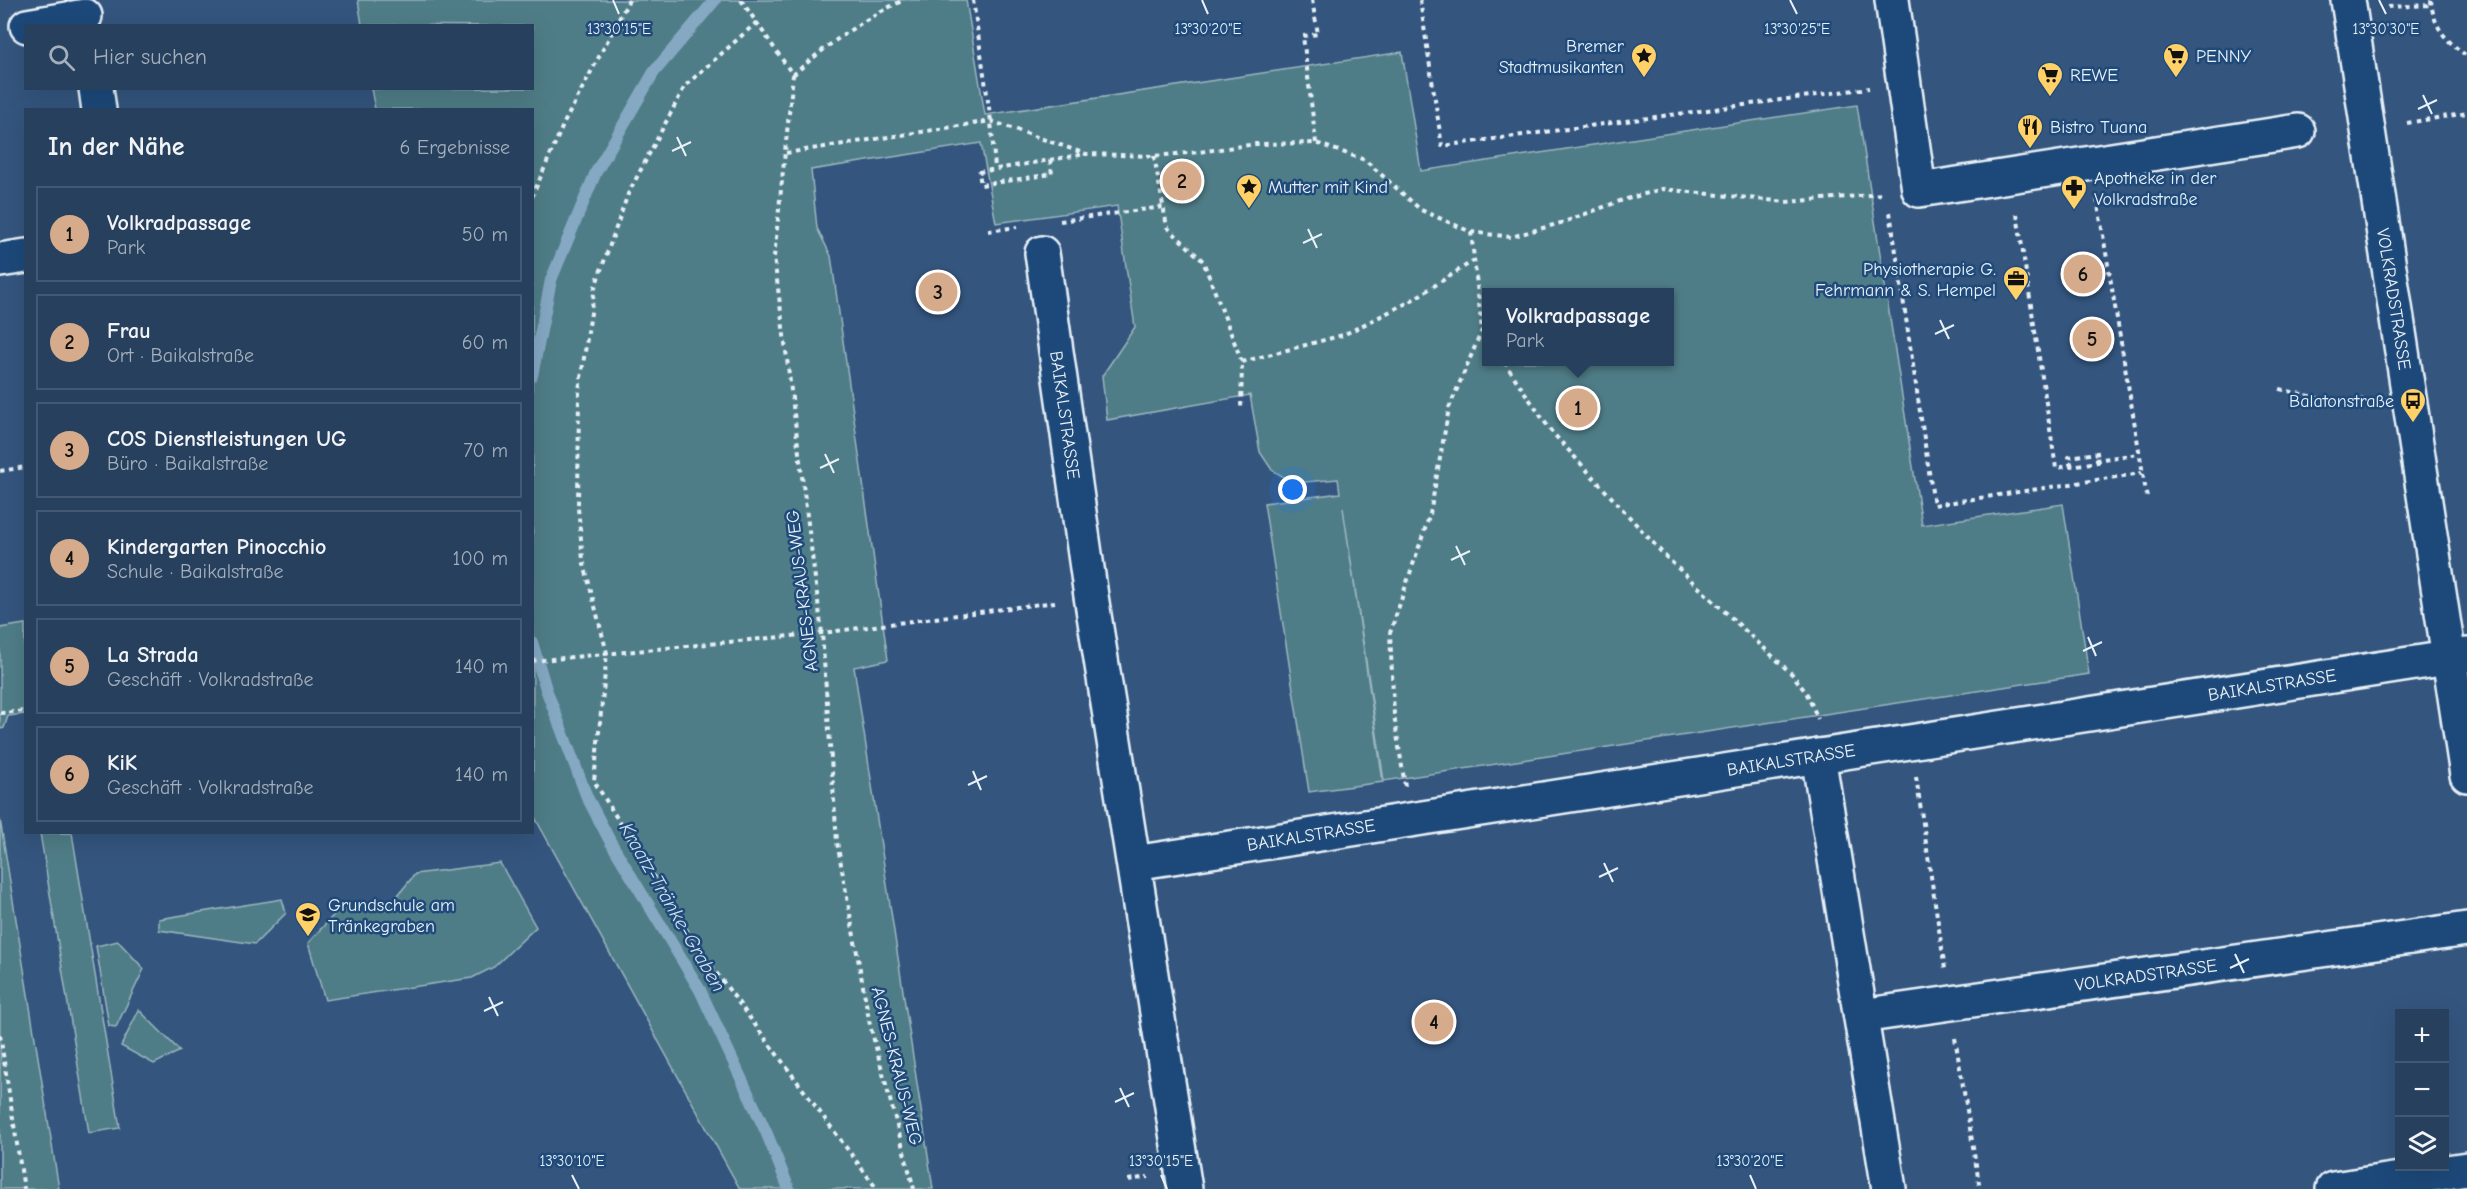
<!DOCTYPE html>
<html lang="de">
<head>
<meta charset="utf-8">
<style>
  body { margin:0; font-family:"Comic Neue",sans-serif; background:#2f4764; color:#f1f3f6 }
  .controls { position:absolute; right:18px; bottom:18px; display:grid; overflow:hidden; border-radius:0px; box-shadow:0 6px 24px #0002 }
  .controls button { width:54px; height:54px; display:grid; place-items:center; padding:0; border:0; border-bottom:2px solid #435973; background:#27405e; color:#f1f3f6; font:30px sans-serif }
  .you { position:absolute; left:1293px; top:490px; width:21px; height:21px; margin:-15px; border:4px solid #fff; border-radius:50%; background:#1a73e8; box-shadow:0 0 0 9px #1a73e833 }
  .badge { display:grid; place-items:center; width:39px; height:39px; border-radius:50%; background:#d6ab8b; color:#111; font-size:20px; font-weight:700 }
  .pin { position:absolute; translate:-50% -50%; border:3px solid #fff; box-shadow:0 2px 6px #0006 }
  .popup { position:absolute; left:1482px; top:288px; width:192px; height:78px; box-sizing:border-box; display:grid; place-content:center; border-radius:0px; background:#27405e; filter:drop-shadow(0 2px 4px #0005); font-size:20px; white-space:nowrap; color:#a4afbc }
  .popup b { font-size:22px; color:#f1f3f6 }
  .popup::after { content:''; position:absolute; left:50%; top:100%; margin-left:-12px; border:12px solid transparent; border-top-color:#27405e }
  .list { margin:0; padding:0; list-style:none }
  h2 { display:flex; justify-content:space-between; align-items:center; height:78px; margin:0; padding:0 24px; font-size:26px }
  h2 small { font-size:20px; font-weight:400; color:#a4afbc }
  .list li { display:grid; grid-template-columns:39px 1fr auto; gap:18px; align-items:center; box-sizing:border-box; height:96px; margin:0 12px 12px; padding:0 12px; border:2px solid #435973; border-radius:0px }
  .list b { display:block; font-size:22px; white-space:nowrap }
  .list p { margin:0; font-size:20px; white-space:nowrap; color:#a4afbc }
  .list em { font-size:20px; font-style:normal; color:#a4afbc }
  .icon { flex:none; width:33px; height:33px; fill:none; stroke:currentColor; stroke-width:2; stroke-linecap:round; stroke-linejoin:round }
  .map { position:relative; flex:none; width:2467px; height:1189px; overflow:hidden }
  .search { position:absolute; background:#27405e; box-shadow:0 6px 24px #0002; left:24px; top:24px; width:510px; height:66px; display:flex; align-items:center; gap:15px; box-sizing:border-box; padding:0 21px; border-radius:0px; color:#a4afbc; font-size:22px }
  .panel { position:absolute; background:#27405e; box-shadow:0 6px 24px #0002; left:24px; top:108px; width:510px; height:726px; border-radius:0px }
  .map>svg:first-child { display:block }
</style>
</head>
<body>
<div class="map">
<svg width="2467" height="1189" viewBox="0 0 2467 1189">
  <rect width="100%" height="100%" fill="#34557e"/>
  <filter id="ink" filterUnits="userSpaceOnUse"><feTurbulence type="fractalNoise" baseFrequency=".0167" numOctaves="2"/><feDisplacementMap in="SourceGraphic" scale="12" xChannelSelector="R" yChannelSelector="G"/><feConvolveMatrix kernelMatrix="1 2 1 2 8 2 1 2 1" color-interpolation-filters="sRGB"/></filter>
  <g filter="url(#ink)">
    <g fill="#4f7d87" stroke="#9cb7c0" stroke-width="1.5" fill-rule="evenodd">
      <path d="M358 0H966L985 115 1402 52 1421 171 1857 105 1922 525 2063 504 2089 674 1384 781 1343 508 1383 782 1309 792 1264 503 1340 493 1338 479 1294 483 1272 470 1260 452 1250 395 1107 420 1102 376 1135 327 1117 206 996 223 981 143 811 170 817 228 831 256 888 660 854 667 933 1189H740L533 814 532 110 375 109 371 89 532 88V26L362 25ZM1486 292H1670V362H1486Z"/>
      <path d="M25 624V714L8 716 4 728 0 729V628Z"/>
      <path d="M0 819 59 1189H0Z"/>
      <path d="M40 833H72L120 1128 89 1133Z"/>
      <path d="M500 863 536 927 494 967 472 978 325 1000 308 943 342 906 394 900 415 874Z"/>
      <path d="M282 899 286 913 255 944 159 930V919Z"/>
      <path d="M118 941 144 969 116 1027 109 1026 96 946Z"/>
      <path d="M139 1010 180 1051 154 1064 121 1046Z"/>
    </g>
    <g fill="none" stroke-linecap="round" stroke-linejoin="round">
      <g stroke="#85a8c3" stroke-width="12">
        <path d="M532 376 551 280 596 172 654 72 715 0"/>
        <path d="M532 642 546 689 587 797 610 841 700 990 767 1134 789 1189"/>
      </g>
      <defs>
        <g id="minor">
          <path d="M1892 0 1919 190 2298 131"/>
          <path d="M2348 0 2467 775"/>
          <path d="M27 26 85 16"/>
          <path d="M96 88 99 110"/>
          <path d="M1042 253 1091 596 1185 1189"/>
          <path d="M0 260 26 256"/>
          <path d="M1818 756 1889 1189"/>
          <path d="M1134 863 2467 655"/>
          <path d="M1861 1016 2467 929"/>
          <path d="M2333 1189 2467 1169"/>
        </g>
      </defs>
      <use href="#minor" stroke="#e8f1f8" stroke-width="38"/>
      <g stroke="#e8f1f8" stroke-width="4" stroke-dasharray="4.5 4.5" stroke-linecap="butt">
        <path d="M741 0 793 75 774 257 822 633 837 842 870 1025 914 1189"/>
        <path d="M973 0 991 121 995 168"/>
        <path d="M1312 0 1318 34 1303 36 1316 143"/>
        <path d="M1420 0 1442 146 1869 88"/>
        <path d="M2431 0C2433 27 2446 41 2467 56"/>
        <path d="M2388 7 2432 5"/>
        <path d="M757 22 685 86 628 194 595 287 579 390 578 508 583 560 607 653 594 781 695 944 877 1189"/>
        <path d="M793 75C827 45 862 19 904 0"/>
        <path d="M2407 123 2467 113"/>
        <path d="M786 153 991 121 1086 154 1154 156 1199 152 1256 144 1316 143 1365 160 1421 210 1471 232 1511 237 1564 222 1620 201 1662 189 1786 202 1883 194"/>
        <path d="M1154 156 1167 227 1203 261 1242 362 1241 410"/>
        <path d="M1050 160 1052 174 981 185 979 172 1085 154"/>
        <path d="M532 197 564 123 629 0"/>
        <path d="M2097 199 2147 498"/>
        <path d="M1890 212 1934 505 2142 473"/>
        <path d="M2017 214 2056 468 2098 462 2097 453 2102 452"/>
        <path d="M1060 221 1163 207"/>
        <path d="M988 231 1017 227"/>
        <path d="M1471 232 1482 330 1486 336"/>
        <path d="M1242 362 1343 335 1409 302 1473 261"/>
        <path d="M1504 362 1551 431 1666 557 1793 675 1807 694 1818 719"/>
        <path d="M2280 389 2339 403 2366 399"/>
        <path d="M2095 460 2139 454"/>
        <path d="M2073 463 2070 464 2069 457 2097 453"/>
        <path d="M0 471 26 467"/>
        <path d="M532 661 822 633 1055 602"/>
        <path d="M0 713 26 711"/>
        <path d="M1916 777 1945 969"/>
        <path d="M1405 786 1394 715 1390 633 1430 514 1449 408 1482 330"/>
        <path d="M0 1035 24 1189"/>
        <path d="M1955 1038 1980 1189"/>
        <path d="M1128 1180 1148 1177"/>
      </g>
      <use href="#minor" stroke="#1f4a7a" stroke-width="33"/>
    </g>
  </g>
  <path fill="none" stroke="#e8f1f8" stroke-width="2" d="M613 0 619 14M1202 0 1208 14M1790 0 1797 14M2379 0 2386 14M2423 95 2432 114M2418 109 2437 100M677 137 686 156M672 151 691 142M1308 229 1317 248M1303 243 1322 234M1940 320 1949 339M1935 334 1954 325M825 454 834 473M820 468 839 459M1456 546 1465 565M1451 560 1470 551M2088 637 2096 656M2083 651 2102 642M973 771 981 790M968 785 987 776M1604 863 1613 882M1599 877 1618 868M2235 954 2244 973M2230 968 2249 959M489 997 498 1016M484 1011 503 1002M1120 1088 1129 1107M1115 1102 1134 1093M572 1175 579 1189M1161 1175 1167 1189M1750 1175 1756 1189"/>
  <defs>
    <symbol id="sight-pin" viewBox="-11 -11 22 30"><path d="M0 17L-7.5 6A9.5 9.5 0 1 1 7.5 6Z" fill="#ffd166" stroke="#1f4a7a"/><path d="M0-6L1.8-2.2L6-1.7L2.9 1.2L3.7 5.4L0 3.3L-3.7 5.4L-2.9 1.2L-6-1.7L-1.8-2.2Z" fill="#111"/></symbol>
    <symbol id="supermarket-pin" viewBox="-11 -11 22 30"><path d="M0 17L-7.5 6A9.5 9.5 0 1 1 7.5 6Z" fill="#ffd166" stroke="#1f4a7a"/><path d="M-6-5.5h2.5l.6 2H6L4.5 2H-2.5L-4.4-4H-6ZM-1.5 3.2a1.3 1.3 0 1 0 .1 0ZM3 3.2a1.3 1.3 0 1 0 .1 0Z" fill="#111"/></symbol>
    <symbol id="restaurant-pin" viewBox="-11 -11 22 30"><path d="M0 17L-7.5 6A9.5 9.5 0 1 1 7.5 6Z" fill="#ffd166" stroke="#1f4a7a"/><path d="M-5-6h1v4h1v-4h1v4h1v-4h1v5L-1.5 .5V6h-2V.5L-5-1ZM5-6V6H3V1.5H1.5Q1.5-4 5-6Z" fill="#111"/></symbol>
    <symbol id="pharmacy-pin" viewBox="-11 -11 22 30"><path d="M0 17L-7.5 6A9.5 9.5 0 1 1 7.5 6Z" fill="#ffd166" stroke="#1f4a7a"/><path d="M-2-6h4v4h4v4h-4v4h-4v-4h-4v-4h4Z" fill="#111"/></symbol>
    <symbol id="office-pin" viewBox="-11 -11 22 30"><path d="M0 17L-7.5 6A9.5 9.5 0 1 1 7.5 6Z" fill="#ffd166" stroke="#1f4a7a"/><path d="M-6-3h4V-5.5h4V-3h4V5H-6ZM-1-4.5V-3h2v-1.5ZM-6 0V1H6V0Z" fill="#111"/></symbol>
    <symbol id="bus-pin" viewBox="-11 -11 22 30"><path d="M0 17L-7.5 6A9.5 9.5 0 1 1 7.5 6Z" fill="#ffd166" stroke="#1f4a7a"/><path d="M-5-6H5V4H4V6H2V4H-2V6H-4V4H-5ZM-3.5-4V0h7V-4ZM-3.5 1.2v1.5H-2V1.2ZM2 1.2v1.5H3.5V1.2Z" fill="#111"/></symbol>
    <symbol id="school-pin" viewBox="-11 -11 22 30"><path d="M0 17L-7.5 6A9.5 9.5 0 1 1 7.5 6Z" fill="#ffd166" stroke="#1f4a7a"/><path d="M0-5L7-2L0 1L-7-2ZM-4 1L0 2.5L4 1V4Q0 6-4 4Z" fill="#111"/></symbol>
  </defs>
  <g fill-rule="evenodd">
    <use href="#sight-pin" x="1629" y="41" width="30" height="40"/>
    <use href="#supermarket-pin" x="2161" y="41" width="30" height="40"/>
    <use href="#supermarket-pin" x="2035" y="60" width="30" height="40"/>
    <use href="#restaurant-pin" x="2015" y="112" width="30" height="40"/>
    <use href="#sight-pin" x="1234" y="172" width="30" height="40"/>
    <use href="#pharmacy-pin" x="2059" y="173" width="30" height="40"/>
    <use href="#office-pin" x="2001" y="264" width="30" height="40"/>
    <use href="#bus-pin" x="2398" y="386" width="30" height="40"/>
    <use href="#school-pin" x="293" y="900" width="30" height="40"/>
  </g>
  <g text-anchor="middle" stroke-width="5" stroke-linejoin="round" paint-order="stroke">
    <g font-size="18" fill="#e8f1f8" stroke="#1f4a7a" text-anchor="start">
      <text x="1624" y="52" text-anchor="end">Bremer<tspan x="1624" dy="21">Stadtmusikanten</tspan></text>
      <text x="2196" y="62">PENNY</text>
      <text x="2070" y="81">REWE</text>
      <text x="2050" y="133">Bistro Tuana</text>
      <text x="2094" y="184">Apotheke in der<tspan x="2094" dy="21">Volkradstraße</tspan></text>
      <text x="1268" y="193">Mutter mit Kind</text>
      <text x="1996" y="275" text-anchor="end">Physiotherapie G.<tspan x="1996" dy="21">Fehrmann &amp; S. Hempel</tspan></text>
      <text x="2394" y="407" text-anchor="end">Balatonstraße</text>
      <text x="328" y="911">Grundschule am<tspan x="328" dy="21">Tränkegraben</tspan></text>
    </g>
    <g font-size="18" fill="#e8f1f8" stroke="#1f4a7a">
      <text transform="translate(2394 299) rotate(81)" y="6">VOLKRADSTRASSE</text>
      <text transform="translate(1065 415) rotate(82)" y="6">BAIKALSTRASSE</text>
      <text transform="translate(802 591) rotate(-97)" y="6">AGNES-KRAUS-WEG</text>
      <text transform="translate(2272 685) rotate(-9)" y="6">BAIKALSTRASSE</text>
      <text transform="translate(1791 760) rotate(-9)" y="6">BAIKALSTRASSE</text>
      <text transform="translate(1311 835) rotate(-9)" y="6">BAIKALSTRASSE</text>
      <text transform="translate(2146 975) rotate(-8)" y="6">VOLKRADSTRASSE</text>
      <text transform="translate(897 1066) rotate(76)" y="6">AGNES-KRAUS-WEG</text>
    </g>
    <g font-size="20" font-style="italic" fill="#cfdfeb" stroke="#1f4a7a">
      <text transform="translate(673 907) rotate(60)" y="7">Kraatz-Tränke-Graben</text>
    </g>
  </g>
  <g font-size="15" text-anchor="middle" fill="#e8f1f8" stroke="#1f4a7a" stroke-width="5" stroke-linejoin="round" paint-order="stroke">
    <text x="619" y="34">13°30'15"E</text>
    <text x="1208" y="34">13°30'20"E</text>
    <text x="1797" y="34">13°30'25"E</text>
    <text x="2386" y="34">13°30'30"E</text>
    <text x="572" y="1166">13°30'10"E</text>
    <text x="1161" y="1166">13°30'15"E</text>
    <text x="1750" y="1166">13°30'20"E</text>
  </g>
</svg>
<div class="controls">
<button>+</button>
<button>−</button>
<button><svg class="icon" aria-label="layers" viewBox="0 0 24 24"><path d="M12 4l9 5-9 5-9-5zM3 14l9 5 9-5"/></svg></button>
</div>
<div class="you"></div>
<div class="pin badge" style="left:1578px;top:408px">1</div>
<div class="popup"><b>Volkradpassage</b>Park</div>
<div class="pin badge" style="left:1182px;top:181px">2</div>
<div class="pin badge" style="left:938px;top:292px">3</div>
<div class="pin badge" style="left:1434px;top:1022px">4</div>
<div class="pin badge" style="left:2092px;top:339px">5</div>
<div class="pin badge" style="left:2083px;top:274px">6</div>
<div class="search"><svg class="icon" aria-label="search" viewBox="0 0 24 24"><circle cx="10" cy="10" r="6"/><path d="M15 15l6 6"/></svg>Hier suchen</div>
<section class="panel">
<h2>In der Nähe<small>6 Ergebnisse</small></h2>
<ul class="list">
<li><span class="badge">1</span><div><b>Volkradpassage</b><p>Park</p></div><em>50 m</em></li>
<li><span class="badge">2</span><div><b>Frau</b><p>Ort · Baikalstraße</p></div><em>60 m</em></li>
<li><span class="badge">3</span><div><b>COS Dienstleistungen UG</b><p>Büro · Baikalstraße</p></div><em>70 m</em></li>
<li><span class="badge">4</span><div><b>Kindergarten Pinocchio</b><p>Schule · Baikalstraße</p></div><em>100 m</em></li>
<li><span class="badge">5</span><div><b>La Strada</b><p>Geschäft · Volkradstraße</p></div><em>140 m</em></li>
<li><span class="badge">6</span><div><b>KiK</b><p>Geschäft · Volkradstraße</p></div><em>140 m</em></li>
</ul>
</section>
</div>
</body>
</html>
